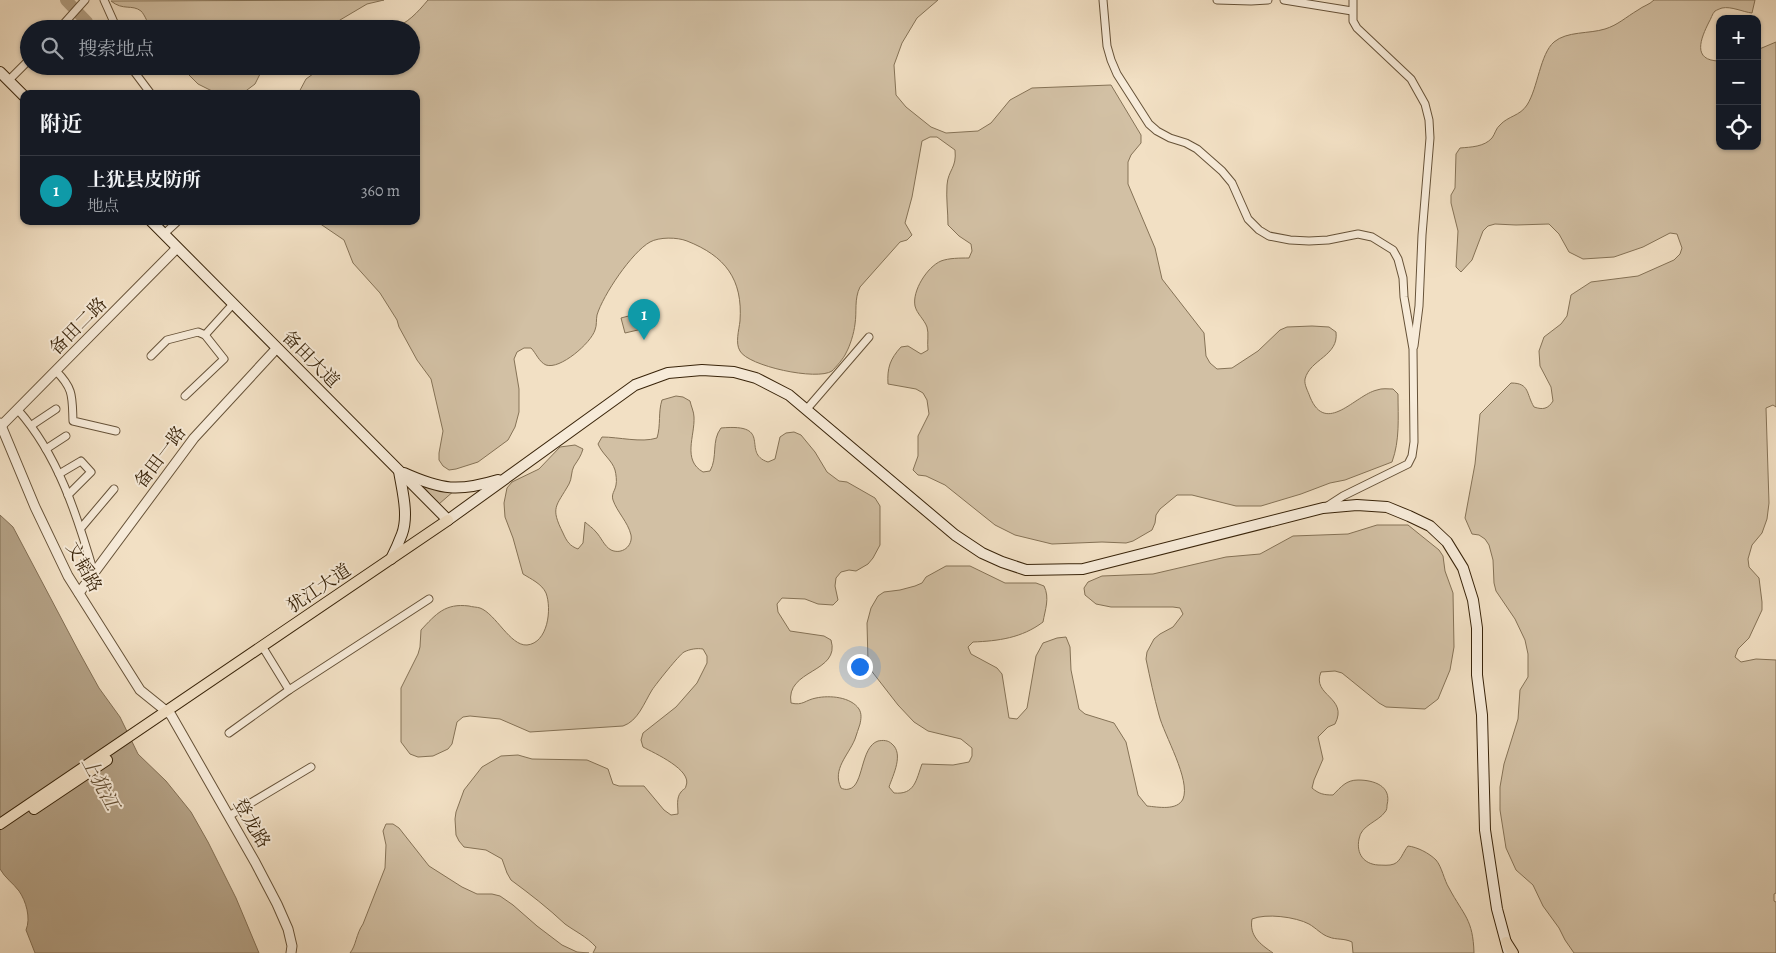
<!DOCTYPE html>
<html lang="zh">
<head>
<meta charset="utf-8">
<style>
  body { margin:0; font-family:Alegreya,"Noto Serif SC",serif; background:#20242c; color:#f1f3f6 }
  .controls { position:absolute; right:15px; top:15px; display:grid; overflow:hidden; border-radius:10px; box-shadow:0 1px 4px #0004 }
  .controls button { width:45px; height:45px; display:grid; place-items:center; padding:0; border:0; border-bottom:1px solid #363941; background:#171b24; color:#f1f3f6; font:25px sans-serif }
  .you { position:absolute; left:859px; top:666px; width:18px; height:18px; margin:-12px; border:4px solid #fff; border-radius:50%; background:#1a73e8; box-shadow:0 0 0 8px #1a73e833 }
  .badge { display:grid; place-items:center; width:32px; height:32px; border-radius:50%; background:#2563eb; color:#fff; font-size:16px; font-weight:700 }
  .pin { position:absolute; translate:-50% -41px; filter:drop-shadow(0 1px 2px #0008) }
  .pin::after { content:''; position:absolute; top:26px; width:18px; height:15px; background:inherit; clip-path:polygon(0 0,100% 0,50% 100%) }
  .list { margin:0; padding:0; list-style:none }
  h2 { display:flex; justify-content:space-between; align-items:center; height:65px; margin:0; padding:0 20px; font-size:21px }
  h2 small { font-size:16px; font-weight:400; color:#9ea1a6 }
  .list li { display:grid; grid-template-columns:32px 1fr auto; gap:15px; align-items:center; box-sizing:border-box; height:70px; padding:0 20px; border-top:1px solid #363941 }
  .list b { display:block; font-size:19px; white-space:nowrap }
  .list p { margin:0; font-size:16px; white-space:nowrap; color:#9ea1a6 }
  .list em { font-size:16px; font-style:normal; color:#9ea1a6 }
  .icon { flex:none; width:28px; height:28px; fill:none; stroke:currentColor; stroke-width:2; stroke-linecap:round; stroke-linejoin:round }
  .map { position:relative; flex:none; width:1776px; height:953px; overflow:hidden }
  .search { position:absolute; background:#171b24; box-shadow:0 1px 4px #0004; left:20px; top:20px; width:400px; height:55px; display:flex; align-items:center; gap:12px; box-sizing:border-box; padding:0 18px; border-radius:28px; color:#9ea1a6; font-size:19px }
  .panel { position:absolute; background:#171b24; box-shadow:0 1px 4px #0004; left:20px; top:90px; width:400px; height:135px; border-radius:10px }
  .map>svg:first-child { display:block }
</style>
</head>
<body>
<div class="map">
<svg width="1776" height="953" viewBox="0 0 1776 953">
  <rect width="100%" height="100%" fill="#f2e0c4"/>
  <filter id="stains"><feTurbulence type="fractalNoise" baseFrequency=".004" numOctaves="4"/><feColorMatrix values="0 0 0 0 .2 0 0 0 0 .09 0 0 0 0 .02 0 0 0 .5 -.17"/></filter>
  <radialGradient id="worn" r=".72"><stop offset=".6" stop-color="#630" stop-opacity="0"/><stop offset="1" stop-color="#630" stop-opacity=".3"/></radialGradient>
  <g fill="#d2c0a4" stroke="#857256">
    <path d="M384 0 367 4 340 20 329 29H151C148 24 145 15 141 11 132 4 123 11 111 1Z"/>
    <path d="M428 0H938L917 18 902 43 894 65 896 95 906 107 931 127 946 133 978 131 991 123 1010 100 1032 88 1111 85 1141 135V143L1131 155 1128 162V184L1155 248 1162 279 1204 333 1206 356 1210 363 1217 369 1232 368 1258 351 1280 330 1287 327 1312 326 1329 327 1336 332C1339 356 1310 359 1305 379 1304 385 1308 391 1310 397 1326 436 1355 395 1377 390 1382 388 1388 389 1393 389L1398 394C1398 418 1400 440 1392 462L1345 480 1330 483 1301 494 1261 506H1236L1192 495H1177L1160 509 1156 515 1155 523 1152 530 1133 541 1126 543 1102 542 1052 544 1015 535 995 525 945 485 926 476 918 475 913 470 918 456V436L929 414 927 400 923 393 916 389 888 384C887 368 890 359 901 347L908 346 921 354 928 350C927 343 929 333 927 327 924 319 917 314 915 306 912 291 927 267 941 261 949 258 960 258 969 258L972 251 971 244 959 236 948 225C948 212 946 198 947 185 948 170 957 168 955 150L937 137H930L922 141 912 197 905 223 912 235 907 240 900 242 860 287C854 299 857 312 855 324 854 333 850 346 846 353 844 358 836 367 832 371 817 381 748 366 740 351 735 343 739 330 740 321 743 279 725 256 687 241 677 237 659 237 650 242 632 252 603 295 597 315 596 320 597 325 595 330 591 343 560 370 546 365 539 362 536 353 531 348H524L517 352 514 359 519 389V412L515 427 508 440 478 462 456 469 449 470 443 466 439 460V453L443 431 431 379 417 360 399 327 397 320 380 293 353 263 344 240 316 221H416V94H298L306 79 324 66H411V29H392C408 23 417 13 428 0Z"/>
    <path d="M1654 0H1755L1752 13C1743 12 1731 6 1722 8 1719 9 1717 10 1715 11 1712 14 1711 19 1709 22 1701 38 1691 61 1720 61V146H1757V50L1776 42V407L1773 405 1766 408 1769 503 1767 519 1762 533 1752 545 1748 559 1749 567 1759 578 1762 602V610L1749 638 1738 649 1735 657 1741 662 1756 659 1776 660V893L1774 894V901L1776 902V953H1574L1565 940 1559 928 1543 906 1533 885 1516 870 1506 848 1500 810V787L1504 764 1518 719 1520 690 1528 677V654L1525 640 1515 619 1496 591 1494 583 1493 560 1489 545 1485 539 1479 535 1472 534 1465 518 1475 464 1480 414 1511 383C1530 383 1526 394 1534 407 1543 410 1548 409 1553 401L1551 387 1540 366 1539 351 1544 337 1561 324 1567 316 1571 295 1591 282 1638 276 1674 260 1680 254 1682 248 1677 234 1670 233 1643 247 1614 257 1583 259 1569 252 1559 234 1549 224 1516 225 1495 224 1488 226 1483 231 1472 260 1461 272 1456 267 1458 231 1451 203V195L1455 188 1456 154 1460 148C1471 147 1484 147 1492 138 1495 134 1496 128 1500 125 1508 116 1520 116 1527 105 1538 88 1540 54 1554 42 1567 31 1589 34 1605 29 1618 25 1626 17 1638 10 1643 6 1649 5 1654 0Z"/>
    <path d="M180 66H264L255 84 243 93 218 94 198 84Z"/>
    <path d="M651 310 655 326 625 333 621 318Z"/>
    <path d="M676 396 683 397 690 401C691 406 694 412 694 417 695 436 682 460 703 472L710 471C718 457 711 441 721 428 775 423 740 453 768 462L775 459 780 437 786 433 794 432 801 435 815 452 827 472 839 481 847 482 875 498 880 506V545L873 558 868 564 856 571 849 570 841 572 836 578 835 586 838 600 833 605 818 604 805 599 782 598 777 604 778 612 790 631 824 636 831 640C841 673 785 669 791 703 803 706 805 700 816 698 830 695 851 697 859 709 862 714 861 719 860 724 858 729 857 734 855 739 848 756 832 769 841 788 843 789 846 790 849 789 864 786 860 747 878 741 883 740 888 740 892 744 904 754 893 775 889 787L894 793C915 795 916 780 922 764L953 765 969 762 972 756V748L961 739 928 731 914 722 898 705 870 669 868 662 867 623 871 608 878 596 884 592 900 590 915 586 922 583 926 577 946 566H970L1005 583H1036L1044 586C1050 598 1045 610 1043 622 1022 638 998 641 973 642L968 647 971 654 997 668 1002 674 1009 718 1017 719 1027 708 1036 656 1043 643 1057 638 1066 637 1070 647 1071 670 1079 709 1085 714 1114 723 1126 742 1138 795 1147 806C1158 807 1177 811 1183 799 1191 780 1164 735 1159 715 1154 697 1150 678 1146 659L1147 652 1154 639 1160 634 1173 627 1183 614 1180 608 1173 607H1111L1096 604 1085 595 1084 588 1088 582 1102 576 1153 574 1226 557 1260 554 1293 536 1348 534 1377 525H1408L1439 550 1443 556 1445 571 1453 593 1454 647 1450 670 1438 699 1425 709 1386 707 1379 703 1342 673 1335 671 1321 672C1311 696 1349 697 1335 724L1328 727 1318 737 1323 759 1314 780 1312 788C1319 794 1324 795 1333 795 1341 787 1346 780 1358 780 1374 780 1392 786 1387 805 1387 807 1387 810 1385 812 1378 822 1361 825 1359 839 1356 854 1364 864 1378 865 1383 865 1389 866 1394 864 1401 861 1403 852 1408 846 1417 847 1429 853 1436 860 1442 867 1444 880 1449 888 1464 916 1473 919 1474 953H1353L1352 942C1344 938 1336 940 1329 937 1322 935 1316 928 1309 924 1296 917 1266 913 1252 919 1249 936 1260 944 1273 953H593L596 947C586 936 576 932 565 924 548 908 530 894 511 880L507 873 502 859 486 850 464 847 459 841 456 835 455 819 456 812 464 790 482 767 501 756 518 755 532 759 587 760 608 769 613 784 619 786H644L664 810 671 815 678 814C678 806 676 798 681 792 684 788 685 790 686 786 693 770 654 753 643 747L641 740 643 733 676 707 697 683 707 663V656L703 649C697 648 690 649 684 652 679 655 656 684 652 690 644 703 638 721 623 726L530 732 500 719 470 716 463 717 457 722 452 744 448 749 433 756 418 757 410 754 401 742V688L418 654 420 647 421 630C436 614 445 603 469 606 472 607 477 607 480 608 496 614 510 646 527 645 548 643 552 609 546 593 542 584 531 579 523 574L513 538 505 517 504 503 507 488 512 482 539 469 560 447 575 445 583 449C581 456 578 460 574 466 571 471 572 479 569 484 556 507 550 507 563 533 567 542 570 546 578 549L583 543 585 522C588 525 593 528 596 532 601 537 604 546 611 550 622 555 633 546 631 535 628 522 617 512 613 500 611 494 615 491 616 485 617 481 616 474 615 470 612 460 602 454 598 444L602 437C619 437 641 443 657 438 661 425 658 412 662 400Z"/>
    <path d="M421 484 455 490 439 504Z"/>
    <path d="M386 824H393L399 828 429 866 462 887 477 894H492L500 896 513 905 537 926 562 945 577 952 589 953H350C356 946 356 934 363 924L385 868 386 845 383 831Z"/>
  </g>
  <path fill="#b3a084" stroke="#826e53" d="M0 515 13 527 78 650 99 688 120 717 138 754 166 781 191 812 208 842 236 898 259 953H35L26 930C31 918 26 901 19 891 13 883 5 878 0 869Z"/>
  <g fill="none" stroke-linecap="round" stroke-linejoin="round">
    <path stroke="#b3a084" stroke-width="12" d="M66 0 87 22 90 29"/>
    <defs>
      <g id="minor">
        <path d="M104 0 117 29"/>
        <path d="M1103 0 1107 46 1111 60 1117 74 1149 124 1157 131 1170 138 1186 143 1197 149 1222 171 1232 183 1248 219 1259 230 1269 236 1290 240 1309 241 1328 240 1358 234 1372 237 1393 250 1398 259 1403 278 1404 297 1413 349 1414 442 1412 456 1408 464 1343 496 1326 507"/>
        <path d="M1217 0 1251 1 1268 0"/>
        <path d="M1284 0 1352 11"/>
        <path d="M1353 0V21L1357 28 1411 79 1425 104 1429 120 1430 138 1422 235 1419 306 1414 346"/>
        <path d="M59 29 85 0"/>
        <path d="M130 66 151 94"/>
        <path d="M8 81 29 60"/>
        <path d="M164 234 178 221"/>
        <path d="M205 335 233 304"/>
        <path d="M151 356 167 340 198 332 205 335 224 359 185 396"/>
        <path d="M56 371C74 389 72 397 73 421L116 431"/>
        <path d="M18 410C58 455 77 515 94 573"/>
        <path d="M806 410 869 337"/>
        <path d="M32 425 56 409"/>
        <path d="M46 449 66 436"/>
        <path d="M59 474 81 461 91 472 68 495"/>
        <path d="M81 528 114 489"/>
        <path d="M262 646 289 690 429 599"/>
        <path d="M229 733 289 690"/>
        <path d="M229 816 311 767"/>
      </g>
      <g id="tertiary">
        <path d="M0 423 35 507 68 576 140 690 171 715 255 862 277 904 288 929 292 946 291 953"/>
        <path d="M1 426 177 248"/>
        <path d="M79 593 194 438 277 348"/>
      </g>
      <g id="secondary">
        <path d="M0 72 24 96"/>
        <path d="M151 221 448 520 635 385 668 373 702 370 734 372 756 378 789 395 955 535 982 553 1002 562 1026 570 1083 569 1323 508 1357 505 1387 507 1409 516 1430 526 1447 542 1463 568 1473 600 1477 628V675L1482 715 1485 830 1497 909 1508 950"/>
        <path d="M404 473C442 490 458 492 498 480"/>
        <path d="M391 559C395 551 399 542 402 534 409 515 402 490 399 471"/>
      </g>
      <g id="primary">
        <path d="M34 809 107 760"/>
        <path d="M0 824 448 520"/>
        <path d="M1506 942 1513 953"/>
      </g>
    </defs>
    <use href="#minor" stroke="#665238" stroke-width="9"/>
    <use href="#tertiary" stroke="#665238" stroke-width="11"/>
    <use href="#secondary" stroke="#382309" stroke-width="12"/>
    <use href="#primary" stroke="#382309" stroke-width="12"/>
    <use href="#minor" stroke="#f7ebd9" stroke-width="7"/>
    <use href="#tertiary" stroke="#f7ebd9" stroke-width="9"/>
    <use href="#secondary" stroke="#f7ebd9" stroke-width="10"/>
    <use href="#primary" stroke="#f2e0c4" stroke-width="10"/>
  </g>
  <g text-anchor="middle" stroke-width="4" stroke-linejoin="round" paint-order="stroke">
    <g font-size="18" fill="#382309" stroke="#f7ebd9">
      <text transform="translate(78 326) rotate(-45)" y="6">备田二路</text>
      <text transform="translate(311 359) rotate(45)" y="6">备田大道</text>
      <text transform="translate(160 457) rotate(-53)" y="6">备田一路</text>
      <text transform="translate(84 567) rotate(61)" y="6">文韬路</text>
      <text transform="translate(319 588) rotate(-34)" y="6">犹江大道</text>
      <text transform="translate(252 823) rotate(60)" y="6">登龙路</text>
    </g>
    <g font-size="19" font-style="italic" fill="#634f34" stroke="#f7ebd9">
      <text transform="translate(101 783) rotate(62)" y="7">上犹江</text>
    </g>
  </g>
  <rect width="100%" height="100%" filter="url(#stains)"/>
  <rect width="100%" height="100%" fill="url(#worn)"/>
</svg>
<div class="controls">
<button>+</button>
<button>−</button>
<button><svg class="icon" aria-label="locate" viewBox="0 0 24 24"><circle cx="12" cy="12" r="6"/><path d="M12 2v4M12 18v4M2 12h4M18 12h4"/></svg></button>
</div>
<div class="you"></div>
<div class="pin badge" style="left:644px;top:340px;background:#0f9aa8">1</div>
<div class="search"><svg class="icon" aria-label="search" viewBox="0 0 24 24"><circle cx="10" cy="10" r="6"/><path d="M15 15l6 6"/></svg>搜索地点</div>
<section class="panel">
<h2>附近<small></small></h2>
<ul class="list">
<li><span class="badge" style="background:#0f9aa8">1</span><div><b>上犹县皮防所</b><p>地点</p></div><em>360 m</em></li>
</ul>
</section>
</div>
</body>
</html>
